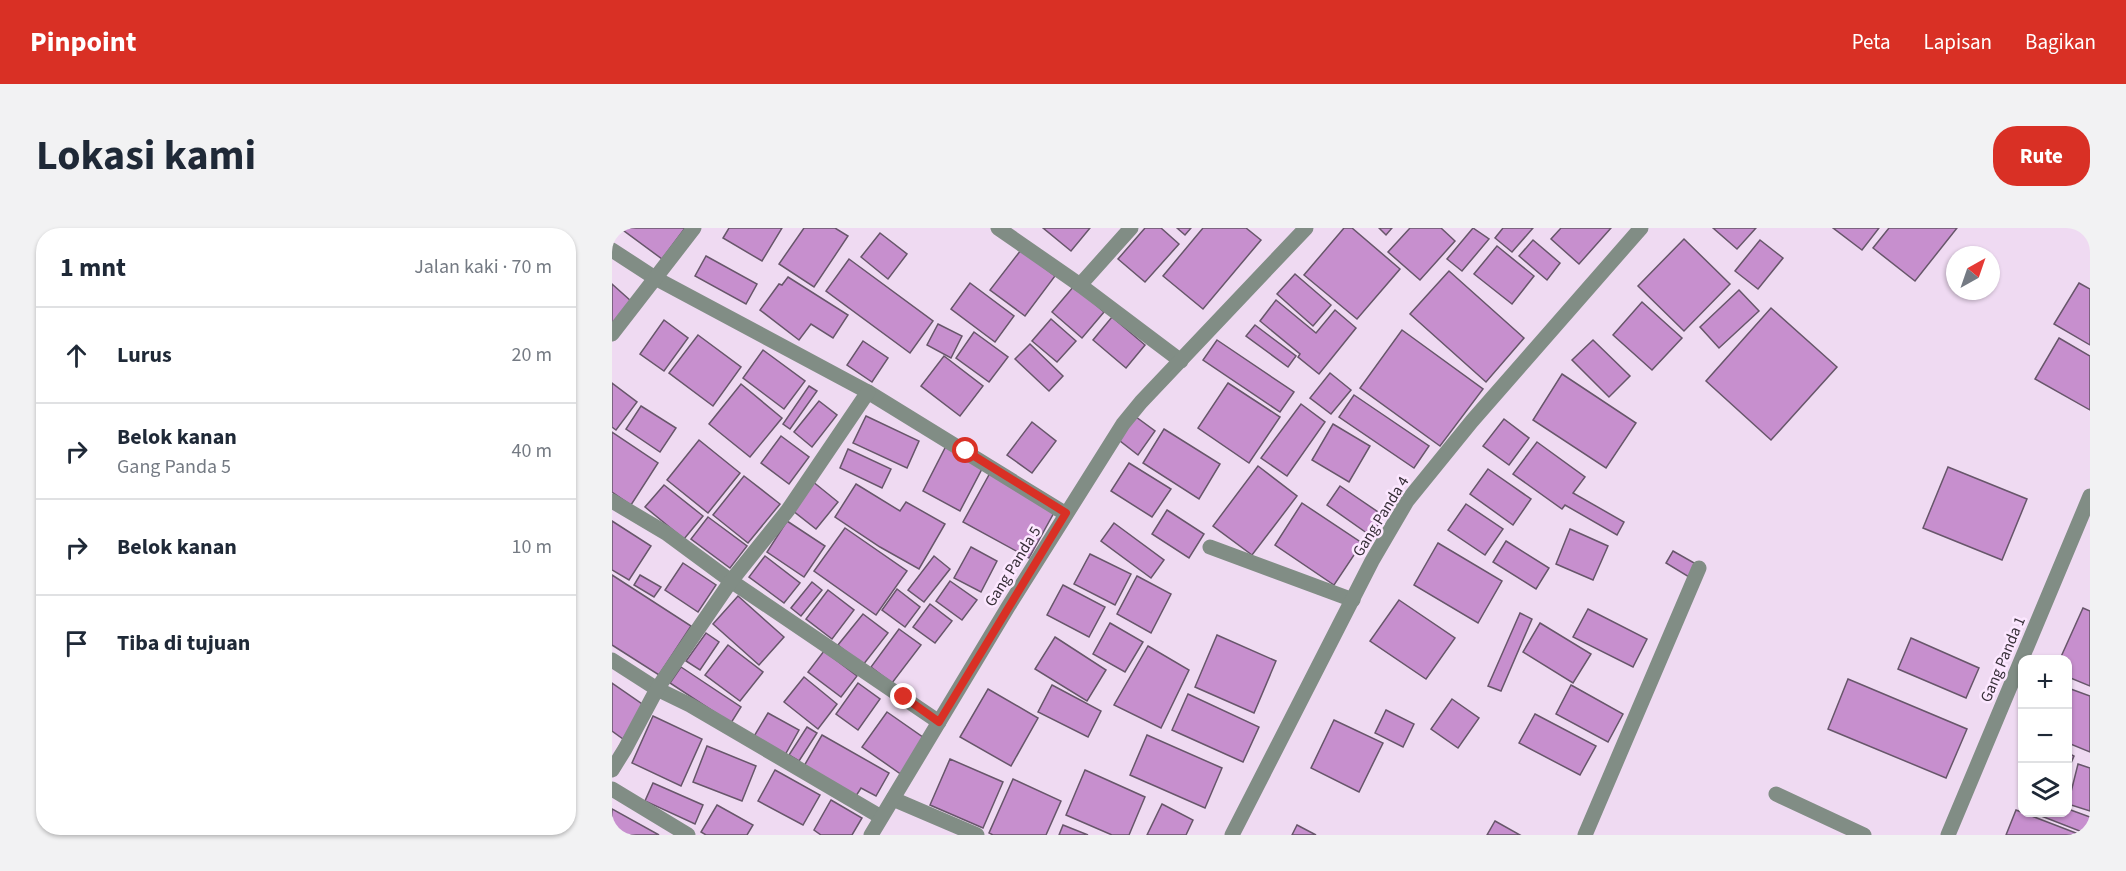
<!DOCTYPE html>
<html lang="id">
<head>
<meta charset="utf-8">
<style>
  body { margin:0; font-family:"Source Sans 3",sans-serif; background:#f2f2f3; color:#1f2937 }
  .controls { position:absolute; right:18px; bottom:18px; display:grid; overflow:hidden; border-radius:12px; box-shadow:0 2px 4px #0004 }
  .controls button { width:54px; height:54px; display:grid; place-items:center; padding:0; border:0; border-bottom:2px solid #e0e1e3; background:#fff; color:#1f2937; font:30px sans-serif }
  .compass { position:absolute; left:1334px; top:18px; width:54px; height:54px; border-radius:50%; background:#fff; box-shadow:0 2px 4px #0004; rotate:40deg }
  .stop { position:absolute; width:18px; height:18px; margin:-14px; border:4px solid #d93025; border-radius:50%; background:#fff }
  .stop.end { background:#d93025; border-color:#fff; box-shadow:0 2px 6px #0008 }
  .list { margin:0; padding:0; list-style:none }
  h2 { display:flex; justify-content:space-between; align-items:center; height:78px; margin:0; padding:0 24px; font-size:26px }
  h2 small { font-size:20px; font-weight:400; color:#747a83 }
  .list li { display:grid; grid-template-columns:39px 1fr auto; gap:18px; align-items:center; box-sizing:border-box; height:96px; padding:0 24px; border-top:2px solid #e0e1e3 }
  .list b { display:block; font-size:22px; white-space:nowrap }
  .list p { margin:0; font-size:20px; white-space:nowrap; color:#747a83 }
  .list em { font-size:20px; font-style:normal; color:#747a83 }
  .icon { flex:none; width:33px; height:33px; fill:none; stroke:currentColor; stroke-width:2; stroke-linecap:round; stroke-linejoin:round }
  .map { position:relative; flex:none; width:1478px; height:607px; overflow:hidden; border-radius:24px }
  header { display:flex; align-items:center; gap:36px; box-sizing:border-box; height:84px; padding:0 30px; background:#d93025; color:#fff }
  header strong { font-size:28px }
  nav { display:flex; gap:33px; margin-inline-start:auto; font-size:21px }
  .intro { display:flex; align-items:center; justify-content:space-between; box-sizing:border-box; height:144px; padding:0 36px }
  h1 { margin:0; font-size:42px }
  .button { padding:15px 27px; border-radius:24px; background:#d93025; color:#fff; font-size:21px; font-weight:700 }
  main { display:flex; gap:36px; padding:0 36px }
  aside { flex:1; background:#fff; border-radius:24px; box-shadow:0 2px 4px #0004 }
  .map>svg:first-child { display:block }
</style>
</head>
<body>
<header>
<strong>Pinpoint</strong>
<nav><a>Peta</a><a>Lapisan</a><a>Bagikan</a></nav>
</header>
<div class="intro"><h1>Lokasi kami</h1><a class="button">Rute</a></div>
<main>
<aside>
<h2>1 mnt<small>Jalan kaki · 70 m</small></h2>
<ul class="list">
<li><svg class="icon" aria-label="ahead" viewBox="0 0 24 24"><path d="M12 20V5M6 11l6-6 6 6"/></svg><div><b>Lurus</b></div><em>20 m</em></li>
<li><svg class="icon" aria-label="right" viewBox="0 0 24 24"><path d="M7 20v-9h11M14 6l5 5-5 5"/></svg><div><b>Belok kanan</b><p>Gang Panda 5</p></div><em>40 m</em></li>
<li><svg class="icon" aria-label="right" viewBox="0 0 24 24"><path d="M7 20v-9h11M14 6l5 5-5 5"/></svg><div><b>Belok kanan</b></div><em>10 m</em></li>
<li><svg class="icon" aria-label="arrive" viewBox="0 0 24 24"><path d="M6 21V4h12l-3 4 3 4H6"/></svg><div><b>Tiba di tujuan</b></div></li>
</ul>
</aside>
<div class="map">
<svg width="1478" height="607" viewBox="0 0 1478 607">
  <rect width="100%" height="100%" fill="#efdaf2"/>
  <g fill="#c78fce" stroke="#67566a" stroke-width="1.5">
    <path d="M8 0H73L50 31Z"/>
    <path d="M117 0H170L150 33 111 10Z"/>
    <path d="M192 0H223L236 8 202 59 167 36Z"/>
    <path d="M431 0H478L459 23Z"/>
    <path d="M533 0H549L567 16 533 54 506 31Z"/>
    <path d="M565 0H579L573 7Z"/>
    <path d="M591 0H634L649 12 591 81 551 48Z"/>
    <path d="M732 0H740L788 41 745 91 692 47Z"/>
    <path d="M767 0H780L774 7Z"/>
    <path d="M798 0H829L843 13 808 52 776 24Z"/>
    <path d="M861 0 877 11 850 43 835 31Z"/>
    <path d="M891 0H921L900 24 883 10Z"/>
    <path d="M949 0H999L967 36 939 11Z"/>
    <path d="M1101 0H1144L1125 21Z"/>
    <path d="M1221 0H1267L1250 22Z"/>
    <path d="M1277 0H1345L1303 53 1261 20Z"/>
    <path d="M268 5 295 26 276 51 249 29Z"/>
    <path d="M1072 11 1118 56 1072 103 1026 58Z"/>
    <path d="M921 12 948 35 935 52 907 28Z"/>
    <path d="M1148 12 1171 30 1146 61 1123 43Z"/>
    <path d="M885 18 922 48 900 76 862 46Z"/>
    <path d="M409 22 443 48 413 88 378 62Z"/>
    <path d="M94 28 145 56 134 76 83 48Z"/>
    <path d="M237 31 321 93 298 125 214 63Z"/>
    <path d="M837 43 912 110 874 154 798 86Z"/>
    <path d="M683 46 719 77 701 98 665 66Z"/>
    <path d="M176 49 236 87 221 110 199 96 187 112 148 82 167 56 170 57Z"/>
    <path d="M358 55 402 88 383 114 339 81Z"/>
    <path d="M1467 55 1478 61V117L1442 96Z"/>
    <path d="M0 56 19 73 0 96Z"/>
    <path d="M462 58 492 84 470 110 440 84Z"/>
    <path d="M1127 62 1147 83 1107 120 1088 99Z"/>
    <path d="M664 72 704 105 723 82 744 100 707 146 686 129 688 126 648 93Z"/>
    <path d="M1030 74 1070 110 1040 142 1001 107Z"/>
    <path d="M1159 80 1225 139 1159 212 1094 153Z"/>
    <path d="M500 89 533 117 514 140 481 112Z"/>
    <path d="M439 91 464 113 445 134 420 113Z"/>
    <path d="M52 92 76 110 52 143 28 126Z"/>
    <path d="M326 96 350 108 339 130 315 117Z"/>
    <path d="M643 97 684 128 676 139 634 108Z"/>
    <path d="M790 102 871 161 828 218 748 160Z"/>
    <path d="M362 104 396 129 377 154 344 130Z"/>
    <path d="M86 107 129 139 101 178 57 145Z"/>
    <path d="M1447 110 1478 128V182L1423 151Z"/>
    <path d="M605 112 682 164 668 184 591 132Z"/>
    <path d="M981 112 1018 148 997 169 960 132Z"/>
    <path d="M251 113 276 130 260 154 235 137Z"/>
    <path d="M418 116 451 148 437 163 403 131Z"/>
    <path d="M151 122 193 153 172 181 131 150Z"/>
    <path d="M332 128 371 158 348 188 309 158Z"/>
    <path d="M718 145 739 162 719 186 698 170Z"/>
    <path d="M950 146 1024 195 994 240 921 192Z"/>
    <path d="M0 155 25 174 4 202 0 199Z"/>
    <path d="M616 155 668 189 637 235 586 200Z"/>
    <path d="M129 156 170 190 138 229 97 196Z"/>
    <path d="M197 158 205 163 178 201 171 196Z"/>
    <path d="M742 167 817 218 802 240 727 189Z"/>
    <path d="M207 173 225 187 200 219 182 204Z"/>
    <path d="M689 176 713 194 675 248 649 230Z"/>
    <path d="M29 178 64 200 48 224 14 201Z"/>
    <path d="M520 186 543 203 526 227 503 209Z"/>
    <path d="M254 188 307 213 295 240 241 215Z"/>
    <path d="M892 191 917 210 897 237 871 218Z"/>
    <path d="M420 194 444 213 420 245 395 227Z"/>
    <path d="M721 196 758 218 737 254 700 232Z"/>
    <path d="M552 201 608 236 587 271 531 235Z"/>
    <path d="M0 204 46 235 19 277 0 264Z"/>
    <path d="M169 208 197 229 177 256 149 235Z"/>
    <path d="M87 212 128 245 96 285 55 252Z"/>
    <path d="M925 214 973 249 961 265 1012 294 1005 307 953 277 950 281 901 246Z"/>
    <path d="M334 218 372 237 348 283 311 263Z"/>
    <path d="M236 221 279 241 270 260 228 240Z"/>
    <path d="M517 235 559 261 540 289 499 263Z"/>
    <path d="M646 238 685 268 640 327 601 298Z"/>
    <path d="M1336 239 1415 271 1390 332 1311 300Z"/>
    <path d="M876 241 919 271 901 297 858 266Z"/>
    <path d="M378 245 444 281 417 330 351 294Z"/>
    <path d="M132 248 168 276 136 315 101 287Z"/>
    <path d="M200 253 226 274 204 301 180 282Z"/>
    <path d="M244 256 288 283 294 274 333 296 307 341 268 319 223 289Z"/>
    <path d="M52 257 91 288 72 311 33 279Z"/>
    <path d="M728 258 772 288 759 308 715 277Z"/>
    <path d="M690 275 750 315 722 357 663 317Z"/>
    <path d="M854 276 891 301 873 327 836 302Z"/>
    <path d="M555 282 592 306 577 330 540 306Z"/>
    <path d="M96 289 135 318 118 340 79 311Z"/>
    <path d="M0 293 39 318 17 352 0 342Z"/>
    <path d="M175 293 213 318 192 349 155 324Z"/>
    <path d="M502 295 552 332 539 350 489 313Z"/>
    <path d="M233 300 295 343 264 387 202 343Z"/>
    <path d="M958 301 996 318 981 352 944 336Z"/>
    <path d="M894 313 937 340 924 361 881 334Z"/>
    <path d="M826 315 890 353 866 395 802 357Z"/>
    <path d="M359 319 385 333 369 364 342 350Z"/>
    <path d="M1061 323 1084 336 1077 349 1054 335Z"/>
    <path d="M478 326 519 346 503 377 462 356Z"/>
    <path d="M153 328 188 355 172 375 137 349Z"/>
    <path d="M322 328 338 341 312 374 296 362Z"/>
    <path d="M71 335 104 357 86 384 53 362Z"/>
    <path d="M0 347 79 398 47 447 0 417Z"/>
    <path d="M28 347 49 359 42 369 22 357Z"/>
    <path d="M525 348 559 366 539 405 505 386Z"/>
    <path d="M338 353 365 372 350 392 324 373Z"/>
    <path d="M200 354 210 362 189 388 179 380Z"/>
    <path d="M451 357 493 379 477 409 435 387Z"/>
    <path d="M285 361 308 379 293 399 270 382Z"/>
    <path d="M216 362 242 382 220 411 194 391Z"/>
    <path d="M126 368 172 409 147 437 101 396Z"/>
    <path d="M787 372 843 410 814 451 758 413Z"/>
    <path d="M318 376 340 393 323 415 301 399Z"/>
    <path d="M1471 380 1478 383V458L1456 449V431H1448Z"/>
    <path d="M976 381 1035 411 1021 439 961 409Z"/>
    <path d="M908 385 920 391 889 463 876 458Z"/>
    <path d="M251 386 276 405 251 437 226 417Z"/>
    <path d="M498 395 531 414 513 444 481 426Z"/>
    <path d="M928 395 979 426 961 455 911 424Z"/>
    <path d="M287 401 309 417 280 455 259 439Z"/>
    <path d="M94 405 107 414 88 442 74 433Z"/>
    <path d="M605 407 664 433 642 485 583 459Z"/>
    <path d="M443 409 494 442 475 473 423 441Z"/>
    <path d="M1299 410 1367 440 1354 470 1286 441Z"/>
    <path d="M116 417 151 444 128 473 93 447Z"/>
    <path d="M536 418 577 442 549 500 502 477Z"/>
    <path d="M212 423 245 448 229 469 196 444Z"/>
    <path d="M69 439 129 479 119 495 58 455Z"/>
    <path d="M192 449 225 476 206 501 172 474Z"/>
    <path d="M1236 451 1355 501 1334 550 1216 501Z"/>
    <path d="M0 455 33 478 11 511 0 503Z"/>
    <path d="M246 455 268 471 246 502 224 486Z"/>
    <path d="M440 457 489 483 476 509 426 484Z"/>
    <path d="M959 457 1011 486 996 514 944 486Z"/>
    <path d="M1456 460 1478 468V524L1456 515Z"/>
    <path d="M376 461 426 490 399 538 348 509Z"/>
    <path d="M576 466 647 499 631 534 560 502Z"/>
    <path d="M840 471 867 490 846 520 819 501Z"/>
    <path d="M774 482 802 496 791 519 763 505Z"/>
    <path d="M275 484 315 512 290 547 250 519Z"/>
    <path d="M156 485 187 502 173 527 141 510Z"/>
    <path d="M923 486 984 518 968 547 907 515Z"/>
    <path d="M41 488 90 511 69 558 20 535Z"/>
    <path d="M722 492 771 515 747 564 699 540Z"/>
    <path d="M195 499 205 505 187 533 177 527Z"/>
    <path d="M210 507 277 545 264 568 249 560 244 568 192 538Z"/>
    <path d="M535 507 610 540 593 580 518 547Z"/>
    <path d="M95 518 144 538 130 573 81 554Z"/>
    <path d="M1456 525 1462 528 1456 542Z"/>
    <path d="M338 531 391 554 371 600 318 577Z"/>
    <path d="M1466 536 1478 540V583L1456 576Z"/>
    <path d="M163 542 208 567 191 597 146 573Z"/>
    <path d="M473 542 533 569 517 607H500L454 587Z"/>
    <path d="M401 551 449 573 434 607H381L377 605Z"/>
    <path d="M41 555 91 577 83 596 33 573Z"/>
    <path d="M219 572 250 590 240 607H209L202 602Z"/>
    <path d="M550 576 581 592 574 607H535Z"/>
    <path d="M105 577 141 597 135 607H94L89 604Z"/>
    <path d="M0 581 47 607H0Z"/>
    <path d="M1456 581 1478 589V607L1419 584H1456Z"/>
    <path d="M1404 582 1469 607H1394Z"/>
    <path d="M883 593 908 607H875Z"/>
    <path d="M451 597 476 607H447Z"/>
    <path d="M685 597 704 607H680Z"/>
  </g>
  <g fill="none" stroke-linecap="round" stroke-linejoin="round">
    <g stroke="#818d85" stroke-width="15">
      <path d="M386 0 468 57 569 133"/>
      <path d="M0 22 43 50 256 164 454 286"/>
      <path d="M468 57 519 0"/>
      <path d="M0 106 82 0"/>
      <path d="M0 273 54 305 119 353 327 494"/>
      <path d="M598 319 741 372"/>
      <path d="M0 432 45 461 78 477 269 589"/>
      <path d="M0 542 13 521 45 461 119 353 176 282 256 164"/>
      <path d="M0 561 76 607"/>
      <path d="M1164 566 1252 607"/>
      <path d="M281 571 365 607"/>
      <path d="M259 607 396 379 511 196 529 174 694 0"/>
      <path d="M620 607 760 333 795 273 860 193 1029 0"/>
      <path d="M973 607 1087 340"/>
      <path d="M1336 607 1478 268"/>
    </g>
  </g>
  <g fill="none" stroke-linecap="round" stroke-linejoin="round">
    <path stroke="#d93025" stroke-width="8" d="M292 469 327 494 454 285 354 223"/>
  </g>
  <g text-anchor="middle" stroke-width="5" stroke-linejoin="round" paint-order="stroke">
    <g font-size="16" fill="#372f38" stroke="#fce7ff">
      <text transform="translate(768 288) rotate(-58)" y="6">Gang Panda 4</text>
      <text transform="translate(400 338) rotate(-58)" y="6">Gang Panda 5</text>
      <text transform="translate(1390 431) rotate(-67)" y="6">Gang Panda 1</text>
    </g>
  </g>
</svg>
<div class="controls">
<button>+</button>
<button>−</button>
<button><svg class="icon" aria-label="layers" viewBox="0 0 24 24"><path d="M12 4l9 5-9 5-9-5zM3 14l9 5 9-5"/></svg></button>
</div>
<svg class="compass" viewBox="-18 -18 36 36"><path d="M0-13l5 13h-10z" fill="#e53935"/><path d="M0 13l5-13h-10z" fill="#747a83"/></svg>
<div class="stop" style="left:354px;top:223px"></div>
<div class="stop end" style="left:292px;top:469px"></div>
</div>
</main>
</body>
</html>
